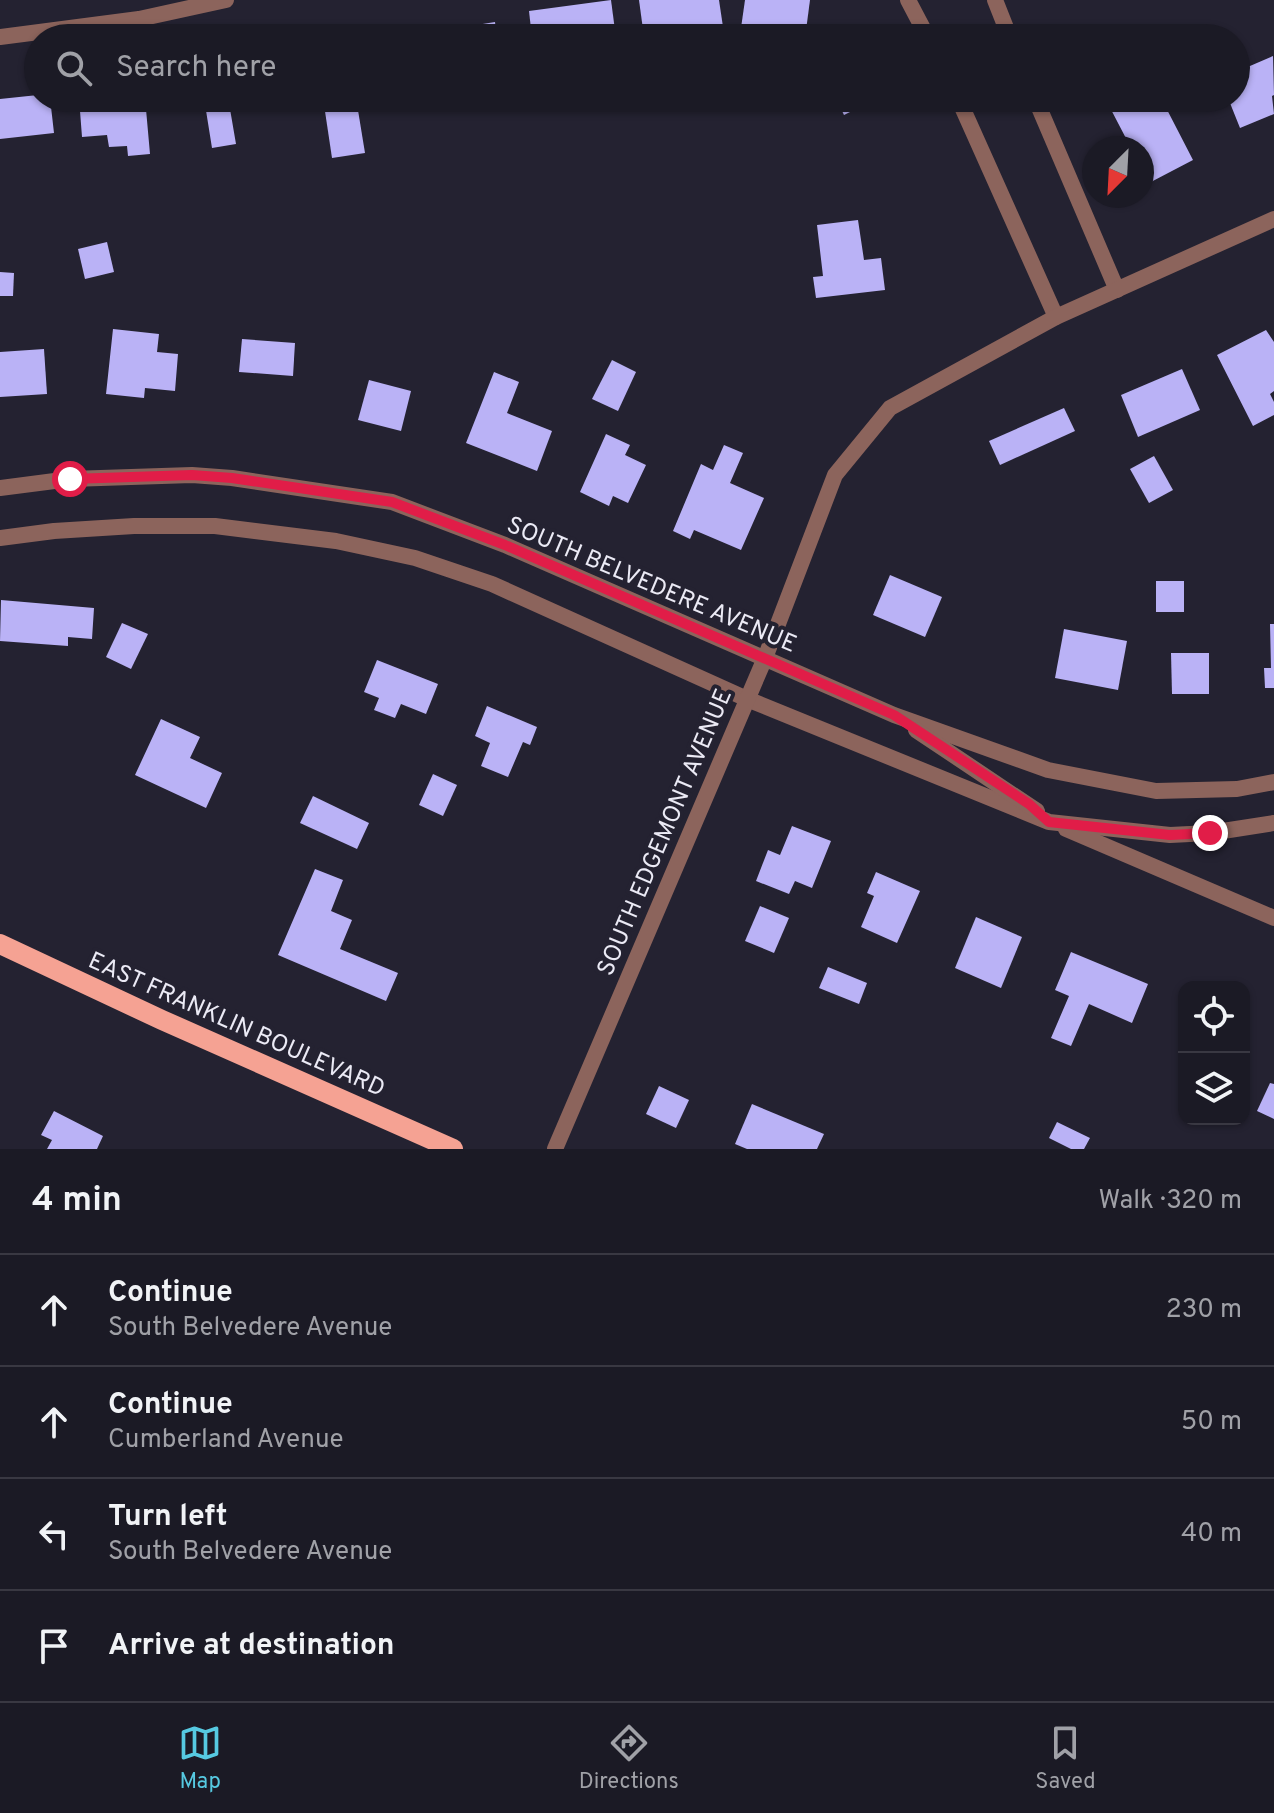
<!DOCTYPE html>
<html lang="en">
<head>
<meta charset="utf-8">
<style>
  body { margin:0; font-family:Overpass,sans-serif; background:#282732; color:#f1f3f6 }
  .controls { position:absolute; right:24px; bottom:24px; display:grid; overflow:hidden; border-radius:16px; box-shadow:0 2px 6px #0004 }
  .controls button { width:72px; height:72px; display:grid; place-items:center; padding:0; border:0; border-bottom:2px solid #393842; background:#1b1a25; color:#f1f3f6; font:40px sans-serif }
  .compass { position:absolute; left:1082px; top:136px; width:72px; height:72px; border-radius:50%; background:#1b1a25; box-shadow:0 2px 6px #0004; rotate:204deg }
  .stop { position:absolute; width:24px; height:24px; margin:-18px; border:6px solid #e11d48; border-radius:50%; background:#fff }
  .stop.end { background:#e11d48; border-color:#fff; box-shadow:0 2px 8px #0008 }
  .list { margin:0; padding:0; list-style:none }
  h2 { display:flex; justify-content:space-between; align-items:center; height:104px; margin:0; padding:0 32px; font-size:34px }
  h2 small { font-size:26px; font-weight:400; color:#a0a1a7 }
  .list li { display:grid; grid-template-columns:52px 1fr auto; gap:24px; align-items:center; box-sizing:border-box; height:112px; padding:0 32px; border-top:2px solid #393842 }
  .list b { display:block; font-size:30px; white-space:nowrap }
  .list p { margin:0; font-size:26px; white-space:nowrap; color:#a0a1a7 }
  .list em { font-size:26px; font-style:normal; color:#a0a1a7 }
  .icon { flex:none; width:44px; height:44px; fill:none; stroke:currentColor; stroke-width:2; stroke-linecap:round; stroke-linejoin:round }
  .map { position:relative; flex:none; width:1274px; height:1149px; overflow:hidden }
  .search { position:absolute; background:#1b1a25; box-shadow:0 2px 6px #0004; left:24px; right:24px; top:24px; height:88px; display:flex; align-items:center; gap:20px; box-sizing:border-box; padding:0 28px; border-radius:44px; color:#a0a1a7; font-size:30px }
  .sheet { height:552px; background:#1b1a25 }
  nav { display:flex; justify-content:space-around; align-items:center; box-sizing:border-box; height:112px; border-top:2px solid #393842; background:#1b1a25; font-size:22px; color:#a0a1a7 }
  nav a { display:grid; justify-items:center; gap:4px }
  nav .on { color:#56c9e1 }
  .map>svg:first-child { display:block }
</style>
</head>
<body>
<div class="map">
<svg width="1274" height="1149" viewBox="0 0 1274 1149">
  <rect width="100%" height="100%" fill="#242231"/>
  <g fill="#bab2f6">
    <path d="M611 0 616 38H532L529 11Z"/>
    <path d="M639 0H719L723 27 644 37Z"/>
    <path d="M745 0H810L805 38 740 35Z"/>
    <path d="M495 22 497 38H434L433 32Z"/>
    <path d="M1273 56 1274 95 1272 96 1274 114 1240 128 1228 98H1236V72Z"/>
    <path d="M38 95V98H50L54 133 0 139V99Z"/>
    <path d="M79 98H145L150 154 128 156 127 146 109 147 107 135 82 137Z"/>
    <path d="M204 98H273L274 102 230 109 236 144 212 148Z"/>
    <path d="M323 98H356L365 153 332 158Z"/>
    <path d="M836 98H878L844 115Z"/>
    <path d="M1105 98H1161L1193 160 1149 183 1142 170V148H1131Z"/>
    <path d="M858 220 864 260 881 258 885 290 816 298 813 277 823 276 817 225Z"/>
    <path d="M107 242 114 272 85 279 78 249Z"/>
    <path d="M0 272 14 273 13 296H0Z"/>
    <path d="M113 329 159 334 157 352 178 354 175 391 145 388 144 398 106 394Z"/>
    <path d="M1266 330 1274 342V391L1270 394 1274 402V415L1253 426 1217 355Z"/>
    <path d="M242 339 295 343 293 376 239 372Z"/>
    <path d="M44 349 47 394 0 397V352Z"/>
    <path d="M612 360 636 372 618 411 592 399Z"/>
    <path d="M1182 369 1200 410 1138 437 1121 395Z"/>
    <path d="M494 372 519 382 507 413 552 431 537 471 466 443Z"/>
    <path d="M369 380 411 391 401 431 358 420Z"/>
    <path d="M1064 408 1075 431 1000 465 989 441Z"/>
    <path d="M606 434 630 445 625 455 646 465 628 503 613 496 609 506 580 492Z"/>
    <path d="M724 445 743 453 730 483 764 498 741 550 694 530 690 539 673 531 701 464 713 470Z"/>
    <path d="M1154 456 1173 490 1149 503 1130 469Z"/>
    <path d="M890 575 942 597 925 637 873 615Z"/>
    <rect x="1156" y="581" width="28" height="31"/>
    <path d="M1 600 94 608 92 639 68 637V646L0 641Z"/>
    <path d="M122 623 148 634 131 669 106 657Z"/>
    <path d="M1270 624H1274V688H1265L1264 668H1271Z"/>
    <path d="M1064 629 1127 641 1118 690 1055 678Z"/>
    <path d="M1171 653H1209V694H1172Z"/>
    <path d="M377 660 438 684 426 714 401 704 395 718 374 710 379 698 364 692Z"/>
    <path d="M487 706 537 727 530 745 523 742 508 777 481 766 490 743 475 736Z"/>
    <path d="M161 719 200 737 190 758 222 773 206 808 135 775Z"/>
    <path d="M433 774 457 785 443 816 419 805Z"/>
    <path d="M313 796 369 823 357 849 300 823Z"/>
    <path d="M792 826 831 841 812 888 795 881 789 894 756 881 768 850 780 855Z"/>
    <path d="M315 869 343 880 331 911 352 920 340 949 398 973 386 1001 278 955Z"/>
    <path d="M876 872 920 891 897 943 861 927 874 896 867 893Z"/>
    <path d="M760 906 789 918 774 953 745 941Z"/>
    <path d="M976 917 1022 937 1001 988 955 968Z"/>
    <path d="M1071 952 1148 984 1132 1023 1089 1004 1071 1046 1051 1038 1069 996 1055 990Z"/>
    <path d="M828 967 867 983 859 1004 819 988Z"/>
    <path d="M1270 1083 1274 1084V1119L1257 1111Z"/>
    <path d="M659 1086 689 1100 676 1128 646 1114Z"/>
    <path d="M752 1104 824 1134 817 1149H747L735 1144Z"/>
    <path d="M54 1111 103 1136 97 1149H47L52 1140 41 1135Z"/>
    <path d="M1057 1122 1090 1138 1084 1149H1071L1049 1138Z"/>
  </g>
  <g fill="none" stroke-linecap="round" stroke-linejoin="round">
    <g stroke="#8c645c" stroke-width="16">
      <path d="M908 0 928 38"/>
      <path d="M995 0 1010 38"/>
      <path d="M0 37 139 19 226 0"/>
      <path d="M958 98 1056 317"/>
      <path d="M1035 98 1117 290"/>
      <path d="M0 488 70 479 192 475 232 478 392 502 505 545 894 715 1048 770 1156 791 1237 789 1274 782"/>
      <path d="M0 538 54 531 134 526H215L336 541 415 558 492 584 747 699 1049 822 1170 835 1210 833 1274 823"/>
      <path d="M916 730 1037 811"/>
      <path d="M1066 829 1274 918"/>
      <path d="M555 1149 765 658 835 475 890 408 1056 317 1274 219"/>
    </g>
    <path stroke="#f5a293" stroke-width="20" d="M0 944 162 1020 453 1149"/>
  </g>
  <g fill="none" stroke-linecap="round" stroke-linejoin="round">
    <path stroke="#e11d48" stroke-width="10" d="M70 479 192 475 232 478 392 502 505 545 894 715 1029 804 1049 822 1170 835 1210 833"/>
  </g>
  <g text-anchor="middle" stroke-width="8" stroke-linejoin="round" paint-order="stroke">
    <g font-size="24" fill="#ebeaf5" stroke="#242231">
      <text transform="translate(652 584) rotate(23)" y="8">SOUTH BELVEDERE AVENUE</text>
      <text transform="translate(664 832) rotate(-67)" y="8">SOUTH EDGEMONT AVENUE</text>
      <text transform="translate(237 1024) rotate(24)" y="8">EAST FRANKLIN BOULEVARD</text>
    </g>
  </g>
</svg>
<div class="controls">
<button><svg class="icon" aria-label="locate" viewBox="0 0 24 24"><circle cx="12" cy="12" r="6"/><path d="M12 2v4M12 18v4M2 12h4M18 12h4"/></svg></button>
<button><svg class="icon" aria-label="layers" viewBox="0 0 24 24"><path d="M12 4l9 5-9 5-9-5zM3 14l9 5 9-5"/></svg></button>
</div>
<svg class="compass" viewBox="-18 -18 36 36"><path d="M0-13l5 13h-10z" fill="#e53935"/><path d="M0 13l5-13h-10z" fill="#a0a1a7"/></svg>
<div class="stop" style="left:70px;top:479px"></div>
<div class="stop end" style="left:1210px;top:833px"></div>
<div class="search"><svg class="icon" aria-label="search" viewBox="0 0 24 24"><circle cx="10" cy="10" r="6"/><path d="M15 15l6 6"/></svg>Search here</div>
</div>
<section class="sheet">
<h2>4 min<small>Walk · 320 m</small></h2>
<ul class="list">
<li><svg class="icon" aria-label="ahead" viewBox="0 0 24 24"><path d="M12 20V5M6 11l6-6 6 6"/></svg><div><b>Continue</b><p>South Belvedere Avenue</p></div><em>230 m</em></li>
<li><svg class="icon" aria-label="ahead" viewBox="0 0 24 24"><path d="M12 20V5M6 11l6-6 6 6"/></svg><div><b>Continue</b><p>Cumberland Avenue</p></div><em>50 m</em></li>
<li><svg class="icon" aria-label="left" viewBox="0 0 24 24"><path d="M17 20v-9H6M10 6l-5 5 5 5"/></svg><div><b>Turn left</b><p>South Belvedere Avenue</p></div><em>40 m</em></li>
<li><svg class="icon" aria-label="arrive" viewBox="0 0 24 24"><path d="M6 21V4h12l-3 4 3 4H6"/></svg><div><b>Arrive at destination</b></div></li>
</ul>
</section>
<nav>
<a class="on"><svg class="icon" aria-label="map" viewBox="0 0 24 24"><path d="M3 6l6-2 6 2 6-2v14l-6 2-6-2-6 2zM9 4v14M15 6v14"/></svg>Map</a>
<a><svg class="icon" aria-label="directions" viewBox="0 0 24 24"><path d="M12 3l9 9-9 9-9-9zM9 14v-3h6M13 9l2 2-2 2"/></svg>Directions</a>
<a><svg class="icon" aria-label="saved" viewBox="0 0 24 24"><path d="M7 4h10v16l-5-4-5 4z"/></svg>Saved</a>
</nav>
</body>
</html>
